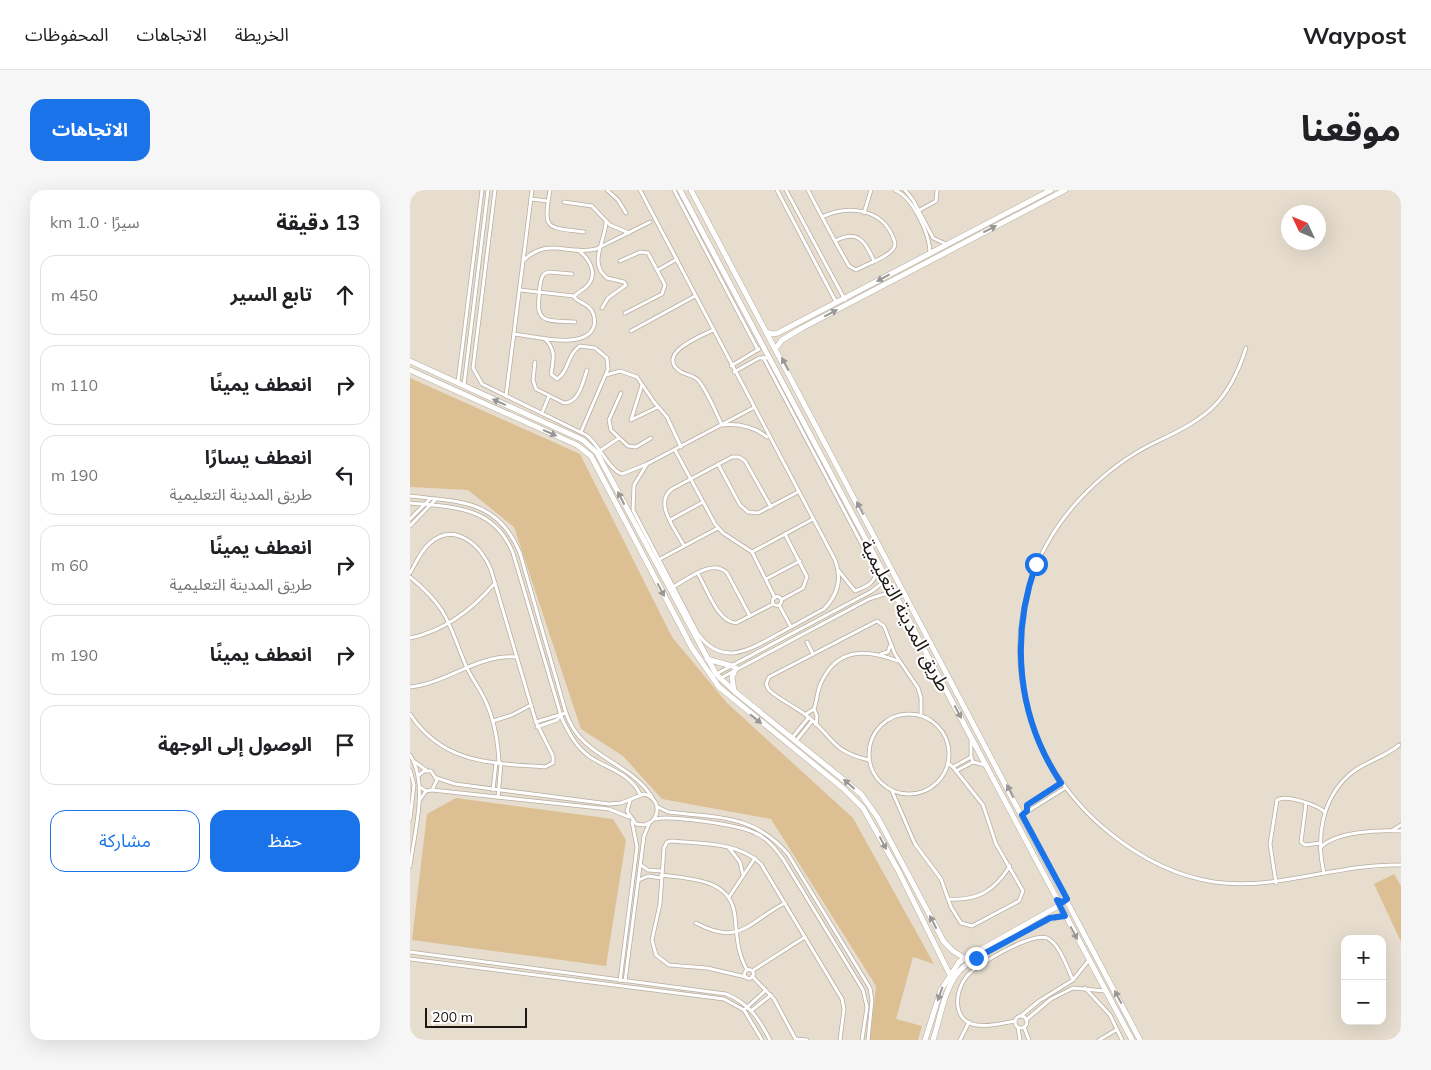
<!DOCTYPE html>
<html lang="ar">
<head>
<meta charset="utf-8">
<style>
  body { margin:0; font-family:Mulish,"Noto Sans Arabic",sans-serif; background:#f6f6f6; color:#202124; direction:rtl }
  .controls { position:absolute; right:15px; bottom:15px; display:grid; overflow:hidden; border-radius:10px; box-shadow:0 5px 20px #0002 }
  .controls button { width:45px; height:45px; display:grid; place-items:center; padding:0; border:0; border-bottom:1px solid #e0e0e0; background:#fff; color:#202124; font:25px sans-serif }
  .compass { position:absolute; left:871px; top:15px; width:45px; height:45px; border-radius:50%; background:#fff; box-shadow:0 5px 20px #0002; rotate:314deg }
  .scale { position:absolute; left:15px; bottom:12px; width:102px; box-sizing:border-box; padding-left:5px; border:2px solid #1c1813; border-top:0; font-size:14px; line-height:18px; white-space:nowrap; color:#1c1813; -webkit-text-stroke:4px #fff; paint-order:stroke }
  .stop { position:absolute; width:15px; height:15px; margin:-11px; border:4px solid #1a73e8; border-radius:50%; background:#fff }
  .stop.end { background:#1a73e8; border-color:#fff; box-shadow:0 1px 5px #0008 }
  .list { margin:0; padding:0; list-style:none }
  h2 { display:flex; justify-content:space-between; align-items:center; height:65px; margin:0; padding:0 20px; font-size:21px }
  h2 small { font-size:16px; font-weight:400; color:#757577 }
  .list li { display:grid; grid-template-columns:32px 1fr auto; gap:15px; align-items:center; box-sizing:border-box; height:80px; margin:0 10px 10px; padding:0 10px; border:1px solid #e0e0e0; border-radius:15px }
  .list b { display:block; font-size:19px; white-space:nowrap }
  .list p { margin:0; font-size:16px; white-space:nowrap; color:#757577 }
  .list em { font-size:16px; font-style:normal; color:#757577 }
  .actions { display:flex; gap:10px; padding:15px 20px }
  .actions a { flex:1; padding:11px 0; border:1px solid #1a73e8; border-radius:15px; text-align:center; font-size:18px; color:#1a73e8 }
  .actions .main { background:#1a73e8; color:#fff }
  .icon { flex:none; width:28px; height:28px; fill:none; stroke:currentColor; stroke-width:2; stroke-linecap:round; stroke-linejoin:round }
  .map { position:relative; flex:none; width:991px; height:850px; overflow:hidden; direction:ltr; border-radius:15px }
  header { display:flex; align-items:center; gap:30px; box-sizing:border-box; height:70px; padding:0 25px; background:#fff; border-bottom:1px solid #e0e0e0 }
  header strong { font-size:24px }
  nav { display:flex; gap:28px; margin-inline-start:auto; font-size:18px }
  .intro { display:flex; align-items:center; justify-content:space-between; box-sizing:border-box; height:120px; padding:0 30px }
  h1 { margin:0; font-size:35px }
  .button { padding:12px 22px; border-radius:15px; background:#1a73e8; color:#fff; font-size:18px; font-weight:700 }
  main { display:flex; gap:30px; padding:0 30px }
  aside { flex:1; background:#fff; border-radius:15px; box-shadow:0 5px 20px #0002 }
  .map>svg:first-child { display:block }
</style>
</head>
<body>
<header>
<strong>Waypost</strong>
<nav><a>الخريطة</a><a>الاتجاهات</a><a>المحفوظات</a></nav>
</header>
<div class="intro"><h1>موقعنا</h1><a class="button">الاتجاهات</a></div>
<main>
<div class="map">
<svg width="991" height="850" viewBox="0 0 991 850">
  <rect width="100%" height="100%" fill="#e6ddce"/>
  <g fill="#dcbf92">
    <path d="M0 188 170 264 262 447 317 513 443 628 524 774 503 767 486 829 512 836 508 850H460L466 796 361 629 252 609 213 566 171 539 104 337 58 300 0 297Z"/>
    <path d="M46 608 203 629 216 650 196 776 2 750 17 624Z"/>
    <path d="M984 684 991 696V752L964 694Z"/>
  </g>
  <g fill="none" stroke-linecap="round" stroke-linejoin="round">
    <defs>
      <g id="street">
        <path d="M85 0 63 178 72 194 176 245C189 254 199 280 212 284L237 274 343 218"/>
        <path d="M140 0C133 41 136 37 174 42"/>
        <path d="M197 0 208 10 216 23"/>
        <path d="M230 0 425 370C432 388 428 405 414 419 399 427 385 435 370 443 341 459 313 478 288 444L223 320 224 295 237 274"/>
        <path d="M264 0 348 160"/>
        <path d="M367 0 426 112"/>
        <path d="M376 0 435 110"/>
        <path d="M398 0 399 2C412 27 425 52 439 76L446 80C456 74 477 68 483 59 487 54 484 50 482 45 470 18 436 15 412 27"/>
        <path d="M485 0C503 7 520 45 520 63"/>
        <path d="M495 0 503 10 523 48 538 55"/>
        <path d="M121 9 138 11"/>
        <path d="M154 12 182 16 200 35 219 43"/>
        <path d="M508 21 526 11 527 0"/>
        <path d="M454 23 461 0"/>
        <path d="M425 51C448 39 455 51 464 71"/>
        <path d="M113 71C138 46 158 66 186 59L240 32"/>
        <path d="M210 71 230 62 238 63 255 95 252 104 215 123"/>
        <path d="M248 80 267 69"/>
        <path d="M162 84 139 82 134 84C129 90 130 99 129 107 125 136 142 130 165 132"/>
        <path d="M110 100 164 106"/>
        <path d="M192 118 198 108 216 95 214 92 197 88C178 73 195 52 196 32"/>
        <path d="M303 140C291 146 244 164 271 182 276 185 283 185 288 190 298 202 305 221 312 235 329 233 343 236 357 247"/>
        <path d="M221 141 285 106"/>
        <path d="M104 144C123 146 176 161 184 136 185 131 185 126 182 121 177 113 169 113 164 107 167 102 172 101 176 97 189 85 180 69 168 60"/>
        <path d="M134 148C146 159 144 168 141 184L147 189C159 182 157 164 170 156L185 158 197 168 198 179 171 242"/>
        <path d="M836 158C819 212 797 228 748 251 718 265 690 287 668 311 576 412 597 562 701 644 731 668 766 686 804 692 868 701 928 673 991 675"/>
        <path d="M353 167 465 379C468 392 456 397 445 401L428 380"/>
        <path d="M125 172 123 190 126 199 154 213C169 213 173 192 177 180"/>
        <path d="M321 176 349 159"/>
        <path d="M324 182 349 168H359"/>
        <path d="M196 185 210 181 227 187 244 212 257 227 271 257"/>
        <path d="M48 192 72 0"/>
        <path d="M54 195 78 0"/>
        <path d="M232 195 221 230 248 217"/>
        <path d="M211 203 199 230 201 240 218 256 226 257 241 248"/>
        <path d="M96 206 122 0"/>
        <path d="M132 223 139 206"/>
        <path d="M191 260 209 248"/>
        <path d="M265 260 305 334 313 343 342 362 365 408"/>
        <path d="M308 274 330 315 338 322 348 323 388 302"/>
        <path d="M0 306C49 312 88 309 110 363L156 523C171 568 218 570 242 607"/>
        <path d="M0 313C43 317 84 316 103 363L152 529C159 543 166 557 180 567 198 579 220 583 230 604"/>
        <path d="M0 329 20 309"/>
        <path d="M260 330 293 312"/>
        <path d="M0 336 26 309"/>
        <path d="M274 356C266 340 243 313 262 299L322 267H329L335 271 361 317"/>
        <path d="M342 362 403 329"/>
        <path d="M250 369 308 338"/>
        <path d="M0 383C6 373 11 360 20 353 45 331 72 356 81 380L126 532 143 566V573L135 577C81 573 33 574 0 524"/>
        <path d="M288 384C297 398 307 432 326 433L363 414"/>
        <path d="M0 387C39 419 38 433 56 476 61 487 68 496 73 506 84 527 88 550 89 573"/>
        <path d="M356 389 390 371"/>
        <path d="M263 397C278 389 303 368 317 383L340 426"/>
        <circle cx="367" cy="411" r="4.5"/>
        <path d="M371 410 393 398 397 387 375 344"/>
        <path d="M369 415 381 437"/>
        <path d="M0 448C34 441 62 420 85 393"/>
        <path d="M397 452 403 464"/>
        <path d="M471 464 478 462 480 456"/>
        <path d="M306 484 462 401 477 389"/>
        <path d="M309 489 459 409 484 401"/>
        <path d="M0 497C38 493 67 464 107 467"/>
        <path d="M404 519 407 526 406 535"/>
        <circle cx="499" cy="564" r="40"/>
        <path d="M396 524 404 519C407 511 407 501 411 493 427 457 457 459 488 471"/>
        <path d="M83 531 102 525 121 515"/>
        <path d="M126 532 156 523"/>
        <path d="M127 537 147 530 150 526"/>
        <path d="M382 548 399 527"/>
        <path d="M386 551 402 531"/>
        <path d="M561 551V567L563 572"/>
        <path d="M0 565C19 594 4 644 0 676"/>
        <path d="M459 570C420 561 424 547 397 526 386 517 368 509 359 500L356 494 359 487 467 431 474 436 485 464 508 498 511 508V525"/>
        <path d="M5 572 16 580"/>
        <path d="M543 577 561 567"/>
        <path d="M0 580 4 595 0 629"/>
        <path d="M546 581 563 572 575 575"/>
        <path d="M9 585 14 581H21L27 590 22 600 16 601 10 597"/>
        <path d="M27 588 45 594 199 614 211 613 234 604C251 608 252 630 234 635L226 634 217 621 220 611"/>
        <path d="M22 600 199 619 219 627"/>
        <path d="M83 600 86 573"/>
        <path d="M482 601 505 654 531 689 541 717 551 733 562 736 609 711 613 701 586 654 573 615 543 577 538 573"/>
        <path d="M88 607 91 573"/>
        <path d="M9 611 16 601"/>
        <path d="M896 613 891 652 895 655 911 653"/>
        <path d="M248 617 258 622C307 628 344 624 378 664L460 798 462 810 458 850"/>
        <path d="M617 621V615L651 593"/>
        <path d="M612 625 655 598"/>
        <path d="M245 629C261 625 330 635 345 643 357 648 365 658 373 669L453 800 457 817 452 850"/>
        <path d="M983 640 991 635"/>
        <path d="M319 658 330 672 333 685"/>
        <path d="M910 658C925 641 970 640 991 641"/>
        <path d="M231 675 238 680 251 681"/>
        <path d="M914 683C906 649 911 610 939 585 953 572 974 568 989 555"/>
        <path d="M251 685C280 689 322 688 325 727 327 746 327 762 337 780"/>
        <path d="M229 690 238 686 251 688"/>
        <path d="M866 693 860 654 867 610C876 604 907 615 915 622"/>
        <path d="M319 707 345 668"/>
        <path d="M538 709C568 711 584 701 600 676"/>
        <path d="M286 733C331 757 339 731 375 713"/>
        <path d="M0 762 316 804C339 813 349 829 360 850"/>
        <path d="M0 769 314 809 334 820 352 850"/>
        <circle cx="339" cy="784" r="4.5"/>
        <path d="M342 781 395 747"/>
        <path d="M342 786 364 809 386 850"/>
        <path d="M336 787 297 778 259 775 246 765 242 750 250 714 254 658 257 652 262 651C291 654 329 652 351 674L432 809 434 819 430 850"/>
        <path d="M210 791 227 657 222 632"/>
        <path d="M215 791 234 646 239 634"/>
        <path d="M675 798 700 825 712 850"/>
        <path d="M334 820 356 800"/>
        <path d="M342 820 361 805"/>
        <path d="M611 826 629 811 663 790 679 770"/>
        <circle cx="611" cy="832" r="6"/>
        <path d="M616 830 641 809 663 798 695 801"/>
        <path d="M605 831C593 833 580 837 567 835 542 832 544 801 557 786 567 774 622 742 637 748 650 754 657 778 663 790"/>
        <path d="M614 837 619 850"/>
        <path d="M608 838 610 850"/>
        <path d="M386 849 397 850"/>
        <path d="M550 850 559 832"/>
        <path d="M689 850 706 840"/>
      </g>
      <g id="secondary">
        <path d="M270 0 722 850"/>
        <path d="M281 0 730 850"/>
        <path d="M357 142 362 144 368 143 641 0"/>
        <path d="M366 158 372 150 392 138 655 0"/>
        <path d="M0 171 173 250 187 263 306 484 324 501 451 604 468 628 534 752 543 761 554 768"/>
        <path d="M0 180 167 255 181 266 282 458 309 497 434 599 453 618 488 680 539 783"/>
        <path d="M297 469 322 476"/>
        <path d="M324 501 322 487 326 478"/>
        <path d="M515 850 531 800 549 772 650 715"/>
        <path d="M523 850C530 829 533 804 546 785 558 767 633 729 655 725"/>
      </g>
    </defs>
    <use href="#street" stroke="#b7ada0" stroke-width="4.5"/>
    <use href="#secondary" stroke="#b7ada0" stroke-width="6"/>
    <use href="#street" stroke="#fff" stroke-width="3"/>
    <use href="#secondary" stroke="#fff" stroke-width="5"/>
  </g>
  <defs><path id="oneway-solid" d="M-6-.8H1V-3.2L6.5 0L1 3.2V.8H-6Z" transform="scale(1.25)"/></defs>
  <g fill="#999795">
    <use href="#oneway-solid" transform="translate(580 39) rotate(-27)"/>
    <use href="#oneway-solid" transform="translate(473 88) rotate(152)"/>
    <use href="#oneway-solid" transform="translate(421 123) rotate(-28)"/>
    <use href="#oneway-solid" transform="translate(375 174) rotate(-118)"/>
    <use href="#oneway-solid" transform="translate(89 212) rotate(-156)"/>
    <use href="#oneway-solid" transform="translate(140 243) rotate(24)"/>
    <use href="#oneway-solid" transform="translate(211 308) rotate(-117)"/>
    <use href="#oneway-solid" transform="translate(450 318) rotate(-118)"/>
    <use href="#oneway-solid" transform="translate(251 400) rotate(62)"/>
    <use href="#oneway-solid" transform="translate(548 522) rotate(62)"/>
    <use href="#oneway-solid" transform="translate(346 529) rotate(39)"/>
    <use href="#oneway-solid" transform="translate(439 594) rotate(-139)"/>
    <use href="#oneway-solid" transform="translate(600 601) rotate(-117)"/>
    <use href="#oneway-solid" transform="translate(473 653) rotate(62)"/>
    <use href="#oneway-solid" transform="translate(523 732) rotate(-117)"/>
    <use href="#oneway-solid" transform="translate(664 743) rotate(62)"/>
    <use href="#oneway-solid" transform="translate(530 804) rotate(110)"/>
    <use href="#oneway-solid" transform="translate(708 807) rotate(-118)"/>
  </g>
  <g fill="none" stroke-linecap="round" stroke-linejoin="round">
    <path stroke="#1a73e8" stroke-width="6" d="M566 768 640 728 655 726 647 710 653 712 657 709 612 625 617 621V615L651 593C607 527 600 448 626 374"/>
  </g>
  <g text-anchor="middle" stroke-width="4" stroke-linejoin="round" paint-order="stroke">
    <g font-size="19" fill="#1c1813" stroke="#fff">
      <text transform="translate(496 425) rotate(62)" y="7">طريق المدينة التعليمية</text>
    </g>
  </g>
</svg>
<div class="controls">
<button>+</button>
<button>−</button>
</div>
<svg class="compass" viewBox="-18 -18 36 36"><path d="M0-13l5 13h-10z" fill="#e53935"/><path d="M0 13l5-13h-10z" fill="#757577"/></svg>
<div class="scale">200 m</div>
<div class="stop" style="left:626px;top:374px"></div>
<div class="stop end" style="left:566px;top:768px"></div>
</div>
<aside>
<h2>13 دقيقة<small>سيرًا · 1.0 km</small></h2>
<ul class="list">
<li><svg class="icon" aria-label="ahead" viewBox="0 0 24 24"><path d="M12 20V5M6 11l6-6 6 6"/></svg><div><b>تابع السير</b></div><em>450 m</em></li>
<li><svg class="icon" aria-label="right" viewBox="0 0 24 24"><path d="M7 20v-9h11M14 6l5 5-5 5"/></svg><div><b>انعطف يمينًا</b></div><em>110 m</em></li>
<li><svg class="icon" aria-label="left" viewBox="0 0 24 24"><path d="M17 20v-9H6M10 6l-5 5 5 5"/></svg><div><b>انعطف يسارًا</b><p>طريق المدينة التعليمية</p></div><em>190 m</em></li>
<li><svg class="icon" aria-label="right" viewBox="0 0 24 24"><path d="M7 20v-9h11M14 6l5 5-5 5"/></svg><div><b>انعطف يمينًا</b><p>طريق المدينة التعليمية</p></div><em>60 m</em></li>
<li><svg class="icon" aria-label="right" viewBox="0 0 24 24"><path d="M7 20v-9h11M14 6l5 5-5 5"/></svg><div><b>انعطف يمينًا</b></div><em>190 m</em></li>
<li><svg class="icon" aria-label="arrive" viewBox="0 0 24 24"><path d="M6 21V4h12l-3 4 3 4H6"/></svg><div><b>الوصول إلى الوجهة</b></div></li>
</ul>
<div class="actions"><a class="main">حفظ</a><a>مشاركة</a></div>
</aside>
</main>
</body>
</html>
